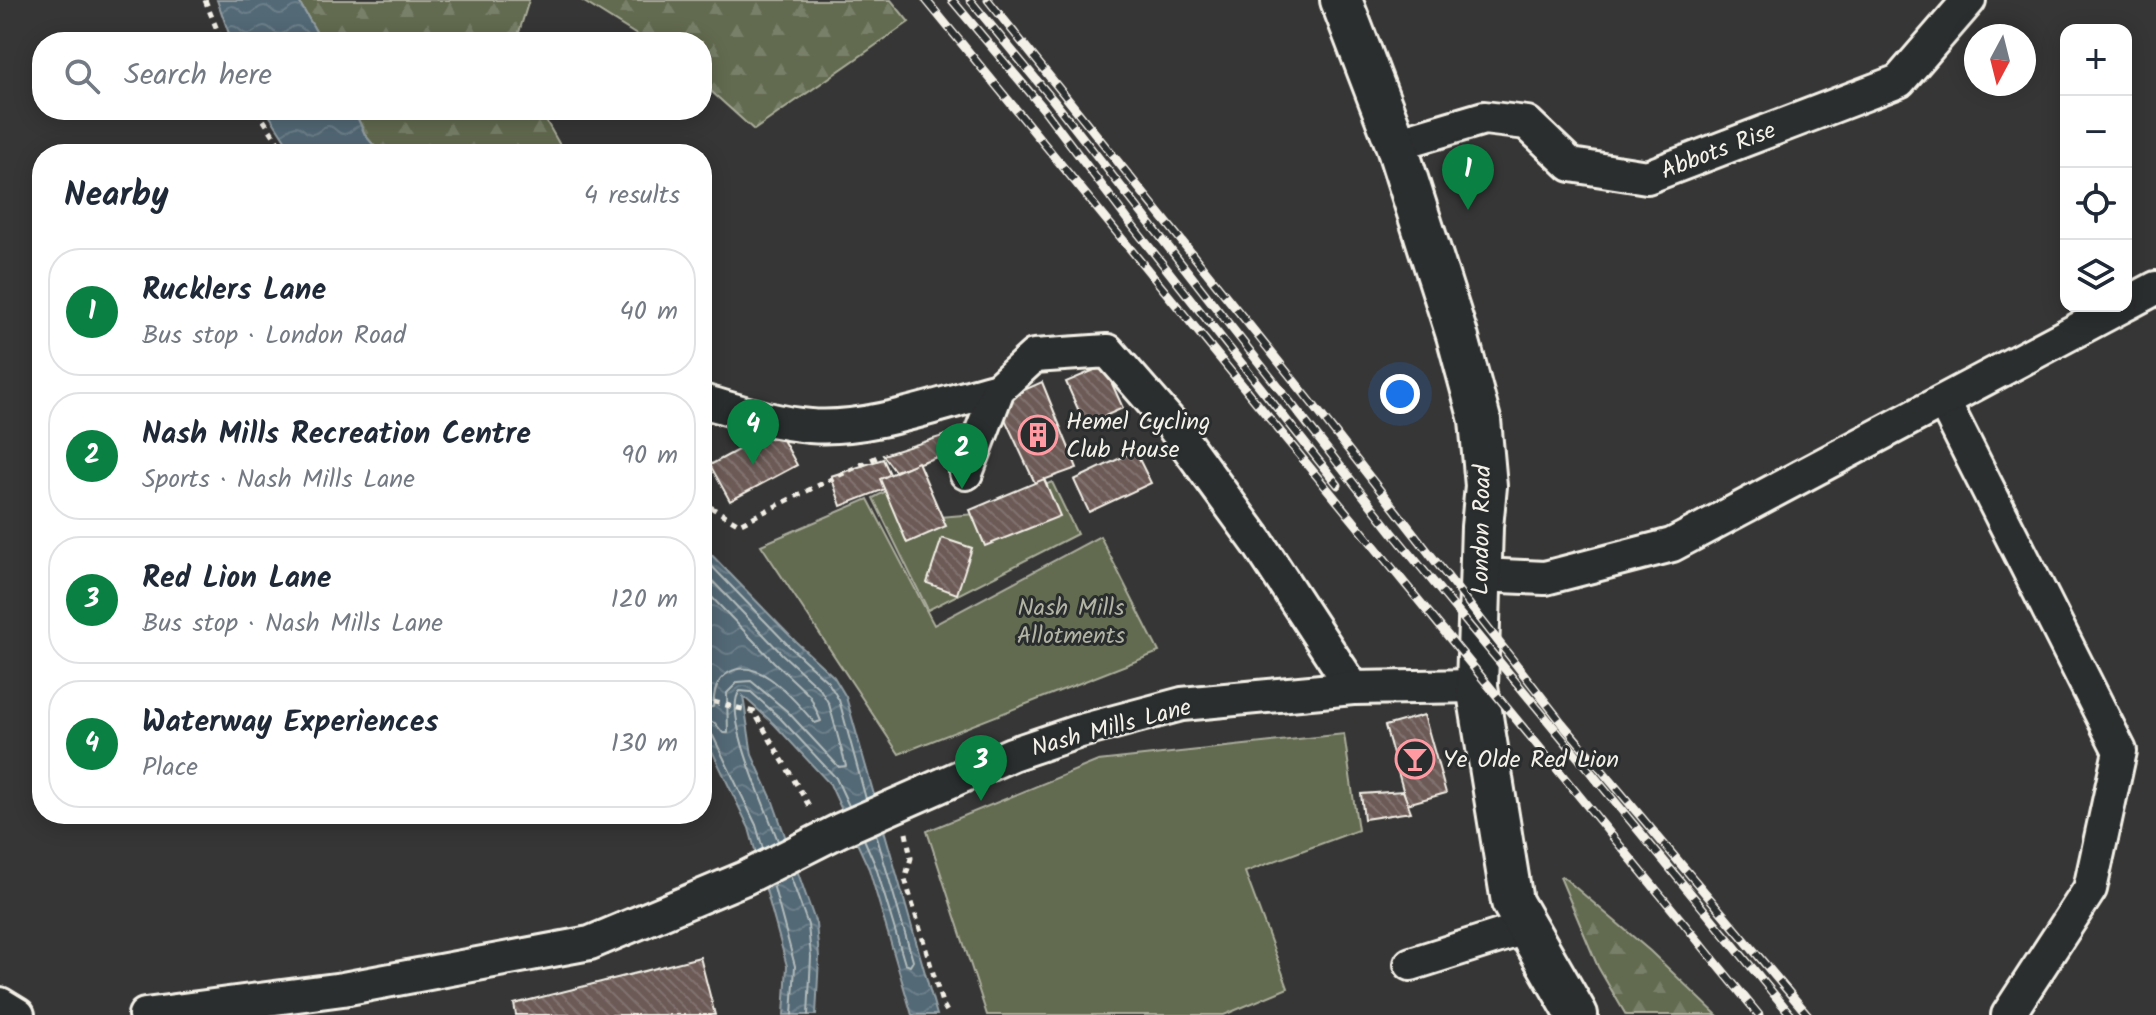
<!DOCTYPE html>
<html lang="en">
<head>
<meta charset="utf-8">
<style>
  body { margin:0; font-family:Kalam,sans-serif; background:#f6f6f7; color:#1f2937 }
  .controls { position:absolute; right:24px; top:24px; display:grid; overflow:hidden; border-radius:16px; box-shadow:0 4px 20px #0003 }
  .controls button { width:72px; height:72px; display:grid; place-items:center; padding:0; border:0; border-bottom:2px solid #e0e1e3; background:#fff; color:#1f2937; font:40px sans-serif }
  .compass { position:absolute; left:1964px; top:24px; width:72px; height:72px; border-radius:50%; background:#fff; box-shadow:0 4px 20px #0003; rotate:187deg }
  .you { position:absolute; left:1400px; top:394px; width:28px; height:28px; margin:-20px; border:6px solid #fff; border-radius:50%; background:#1a73e8; box-shadow:0 0 0 12px #1a73e833 }
  .badge { display:grid; place-items:center; width:52px; height:52px; border-radius:50%; background:#0b8043; color:#fff; font-size:26px; font-weight:700 }
  .pin { position:absolute; translate:-50% -66px; filter:drop-shadow(0 2px 4px #0008) }
  .pin::after { content:''; position:absolute; top:42px; width:28px; height:24px; background:inherit; clip-path:polygon(0 0,100% 0,50% 100%) }
  .list { margin:0; padding:0; list-style:none }
  h2 { display:flex; justify-content:space-between; align-items:center; height:104px; margin:0; padding:0 32px; font-size:34px }
  h2 small { font-size:26px; font-weight:400; color:#747a83 }
  .list li { display:grid; grid-template-columns:52px 1fr auto; gap:24px; align-items:center; box-sizing:border-box; height:128px; margin:0 16px 16px; padding:0 16px; border:2px solid #e0e1e3; border-radius:32px }
  .list b { display:block; font-size:30px; white-space:nowrap }
  .list p { margin:0; font-size:26px; white-space:nowrap; color:#747a83 }
  .list em { font-size:26px; font-style:normal; color:#747a83 }
  .icon { flex:none; width:44px; height:44px; fill:none; stroke:currentColor; stroke-width:2; stroke-linecap:round; stroke-linejoin:round }
  .map { position:relative; flex:none; width:2156px; height:1015px; overflow:hidden }
  .search { position:absolute; background:#fff; box-shadow:0 4px 20px #0003; left:32px; top:32px; width:680px; height:88px; display:flex; align-items:center; gap:20px; box-sizing:border-box; padding:0 28px; border-radius:32px; color:#747a83; font-size:30px }
  .panel { position:absolute; background:#fff; box-shadow:0 4px 20px #0003; left:32px; top:144px; width:680px; height:680px; border-radius:32px }
  .map>svg:first-child { display:block }
</style>
</head>
<body>
<div class="map">
<svg width="2156" height="1015" viewBox="0 0 2156 1015">
  <defs>
    <pattern id="forest-firs" width="22" height="20" patternUnits="userSpaceOnUse" patternTransform="scale(2)"><rect width="22" height="20" fill="#626a50"/><path d="M5 1l3.5 6h-7zM16 11l3.5 6h-7z" fill="#798069"/></pattern>
    <pattern id="water-waves" width="16" height="10" patternUnits="userSpaceOnUse" patternTransform="scale(2)"><rect width="16" height="10" fill="#526976"/><path d="M0 5q4-4 8 0t8 0" fill="none" stroke="#6c7f8a"/></pattern>
    <pattern id="building-back-hatch" width="6" height="6" patternUnits="userSpaceOnUse" patternTransform="scale(2)"><rect width="6" height="6" fill="#6c5a57"/><path d="M-1 5l2 2M0 0l6 6M5-1l2 2" fill="none" stroke="#82726f"/></pattern>
  </defs>
  <rect width="100%" height="100%" fill="#373636"/>
  <filter id="ink" filterUnits="userSpaceOnUse"><feTurbulence type="fractalNoise" baseFrequency=".0125" numOctaves="2"/><feDisplacementMap in="SourceGraphic" scale="16" xChannelSelector="R" yChannelSelector="G"/><feConvolveMatrix kernelMatrix="1 2 1 2 8 2 1 2 1" color-interpolation-filters="sRGB"/></filter>
  <g filter="url(#ink)">
    <g fill="url(#forest-firs)" stroke="#abae9c" stroke-width="2">
      <path d="M298 0H529L516 42H322Z"/>
      <path d="M581 0H891L909 22 754 130 702 83V42H648Z"/>
      <path d="M354 110H540L565 154H381L365 135Z"/>
      <path d="M1562 876 1650 951 1717 1015H1626L1598 967 1560 877Z"/>
    </g>
    <g fill="#626a50" stroke="#abae9c" stroke-width="2">
      <path d="M919 474 939 517 976 514 1052 482 1077 534 928 610 873 498Z"/>
      <path d="M868 499 934 625 1100 536 1159 652 899 754 761 545Z"/>
      <path d="M1344 734 1358 830 1245 872 1288 988 1224 1015H987L927 831 1098 761Z"/>
    </g>
    <g fill="url(#water-waves)" stroke="#939fa4" stroke-width="2">
      <path d="M217 0H298L322 42H232Z"/>
      <path d="M266 110H354L365 135 381 154H294Z"/>
      <path d="M702 545 795 641 834 677 846 697 937 1015H912L869 869 830 784 774 724 743 696 752 755 772 799 816 924 819 957 816 1015H784L787 966 749 828 702 730Z"/>
    </g>
    <g fill="none" stroke-linecap="round" stroke-linejoin="round">
      <g stroke="#b3bbba" stroke-width="2">
        <path d="M702 556 789 646 828 682 839 700 866 799"/>
        <path d="M702 570 782 654 820 689 829 704 846 766 839 767 787 711 751 681 738 682 727 693 728 733H723L715 723 702 720"/>
        <path d="M702 587 774 662 810 696 821 721 815 723C796 703 759 653 728 673 715 681 714 694 713 707L702 708"/>
        <path d="M702 730 709 731 713 736 756 825 763 849"/>
        <path d="M864 839 876 867 905 964 910 966 913 961 876 834"/>
        <path d="M778 841C769 815 721 712 740 691L751 692 780 718 836 778 849 806"/>
        <path d="M790 875 808 925 811 957 808 1015"/>
        <path d="M773 884 795 966 792 1015"/>
      </g>
    </g>
    <g fill="url(#building-back-hatch)" stroke="#f4f1e8" stroke-width="2">
      <path d="M1104 366 1123 408 1085 425 1066 382Z"/>
      <path d="M1042 382 1077 468 1035 483 997 402Z"/>
      <path d="M777 429 797 465 730 501 710 465Z"/>
      <path d="M949 434 955 451 895 471 883 455Z"/>
      <path d="M1135 451 1151 483 1089 512 1074 480Z"/>
      <path d="M883 459 895 485 841 506 831 476Z"/>
      <path d="M918 462 946 526 907 543 880 479Z"/>
      <path d="M1044 479 1060 516 985 546 970 510Z"/>
      <path d="M942 538 972 548 957 594 927 583Z"/>
      <path d="M1424 715 1446 793 1407 804 1385 726Z"/>
      <path d="M1403 791 1411 812 1364 819 1361 794Z"/>
      <path d="M700 957 715 1015H516L514 1004Z"/>
    </g>
    <g fill="none" stroke-linecap="round" stroke-linejoin="round">
      <defs>
        <g id="minor">
          <path d="M1396 144 1484 118 1527 123 1571 165 1647 177 1899 81 1969 0"/>
          <path d="M2126 304 2156 288"/>
          <path d="M702 401C738 411 773 423 810 426 868 431 942 403 998 389"/>
          <path d="M1944 402 2120 751 2090 889 2008 1015"/>
          <path d="M966 473 998 389 1034 356 1108 351 1169 421 1258 543 1353 688"/>
          <path d="M1480 575 1545 578 1672 545 2122 306"/>
          <path d="M1411 964 1525 928"/>
          <path d="M0 1004 18 1015"/>
          <path d="M145 1015 343 989 590 943 745 878 840 830 1012 754 1077 732 1182 704 1353 688 1477 686"/>
        </g>
        <path id="major" d="M1341 0 1396 144 1457 335 1480 420 1486 486 1482 527 1477 686 1512 902 1577 1015"/>
      </defs>
      <use href="#minor" stroke="#f4f1e8" stroke-width="38"/>
      <use href="#major" stroke="#f4f1e8" stroke-width="46"/>
      <g stroke="#f4f1e8" stroke-width="5" stroke-dasharray="6 6" stroke-linecap="butt">
        <path d="M205 0 222 42"/>
        <path d="M257 110 286 154"/>
        <path d="M702 499 707 505 739 524 881 455"/>
        <path d="M702 699 754 712 811 809"/>
        <path d="M906 833 911 858 905 879 942 1003 949 1015"/>
      </g>
      <use href="#minor" stroke="#2a2d2e" stroke-width="32"/>
      <use href="#major" stroke="#2a2d2e" stroke-width="40"/>
      <defs>
        <g id="rail">
          <path d="M926 0 1759 1015"/>
          <path d="M952 0 1043 108 1127 219 1338 485"/>
          <path d="M970 0 1053 100 1392 532 1791 1015"/>
          <path d="M988 0 1311 402 1562 723 1808 1015"/>
        </g>
      </defs>
      <use href="#rail" stroke="#f4f1e8" stroke-width="9"/>
      <use href="#rail" stroke="#2a2d2e" stroke-width="6" stroke-dasharray="18" stroke-linecap="butt"/>
    </g>
  </g>
  <defs>
    <symbol id="building-ring" viewBox="-11 -11 22 22"><circle r="9.5" fill="#2a2d2e" stroke="#ff9aa2" stroke-width="1.5"/><path d="M-4-6H4V6H1V3H-1V6H-4ZM-2.5-4.3h1.7v1.8h-1.7ZM.8-4.3h1.7v1.8H.8ZM-2.5-1h1.7V.8h-1.7ZM.8-1h1.7V.8H.8Z" fill="#ff9aa2"/></symbol>
    <symbol id="bar-ring" viewBox="-11 -11 22 22"><circle r="9.5" fill="#2a2d2e" stroke="#ff9aa2" stroke-width="1.5"/><path d="M-6-5H6L.8 .8V4.5H3.5V6h-7V4.5H-.8V.8Z" fill="#ff9aa2"/></symbol>
  </defs>
  <g fill-rule="evenodd">
    <use href="#building-ring" x="1016" y="413" width="44" height="44"/>
    <use href="#bar-ring" x="1393" y="737" width="44" height="44"/>
  </g>
  <g text-anchor="middle" stroke-width="6" stroke-linejoin="round" paint-order="stroke">
    <g font-size="24" fill="#f4f1e8" stroke="#2a2d2e">
      <text transform="translate(1718 150) rotate(-21)" y="8">Abbots Rise</text>
      <text transform="translate(1481 530) rotate(-89)" y="8">London Road</text>
      <text transform="translate(1111 727) rotate(-15)" y="8">Nash Mills Lane</text>
    </g>
    <g font-size="24" fill="#f4f1e8" stroke="#2a2d2e" text-anchor="start">
      <text x="1066" y="429">Hemel Cycling<tspan x="1066" dy="28">Club House</tspan></text>
      <text x="1443" y="767">Ye Olde Red Lion</text>
    </g>
    <g font-size="24" fill="#b2b4a4" stroke="#2a2d2e">
      <text x="1071" y="615">Nash Mills<tspan x="1071" dy="28">Allotments</tspan></text>
    </g>
  </g>
</svg>
<div class="controls">
<button>+</button>
<button>−</button>
<button><svg class="icon" aria-label="locate" viewBox="0 0 24 24"><circle cx="12" cy="12" r="6"/><path d="M12 2v4M12 18v4M2 12h4M18 12h4"/></svg></button>
<button><svg class="icon" aria-label="layers" viewBox="0 0 24 24"><path d="M12 4l9 5-9 5-9-5zM3 14l9 5 9-5"/></svg></button>
</div>
<svg class="compass" viewBox="-18 -18 36 36"><path d="M0-13l5 13h-10z" fill="#e53935"/><path d="M0 13l5-13h-10z" fill="#747a83"/></svg>
<div class="you"></div>
<div class="pin badge" style="left:1468px;top:210px">1</div>
<div class="pin badge" style="left:962px;top:489px">2</div>
<div class="pin badge" style="left:981px;top:801px">3</div>
<div class="pin badge" style="left:753px;top:465px">4</div>
<div class="search"><svg class="icon" aria-label="search" viewBox="0 0 24 24"><circle cx="10" cy="10" r="6"/><path d="M15 15l6 6"/></svg>Search here</div>
<section class="panel">
<h2>Nearby<small>4 results</small></h2>
<ul class="list">
<li><span class="badge">1</span><div><b>Rucklers Lane</b><p>Bus stop · London Road</p></div><em>40 m</em></li>
<li><span class="badge">2</span><div><b>Nash Mills Recreation Centre</b><p>Sports · Nash Mills Lane</p></div><em>90 m</em></li>
<li><span class="badge">3</span><div><b>Red Lion Lane</b><p>Bus stop · Nash Mills Lane</p></div><em>120 m</em></li>
<li><span class="badge">4</span><div><b>Waterway Experiences</b><p>Place</p></div><em>130 m</em></li>
</ul>
</section>
</div>
</body>
</html>
